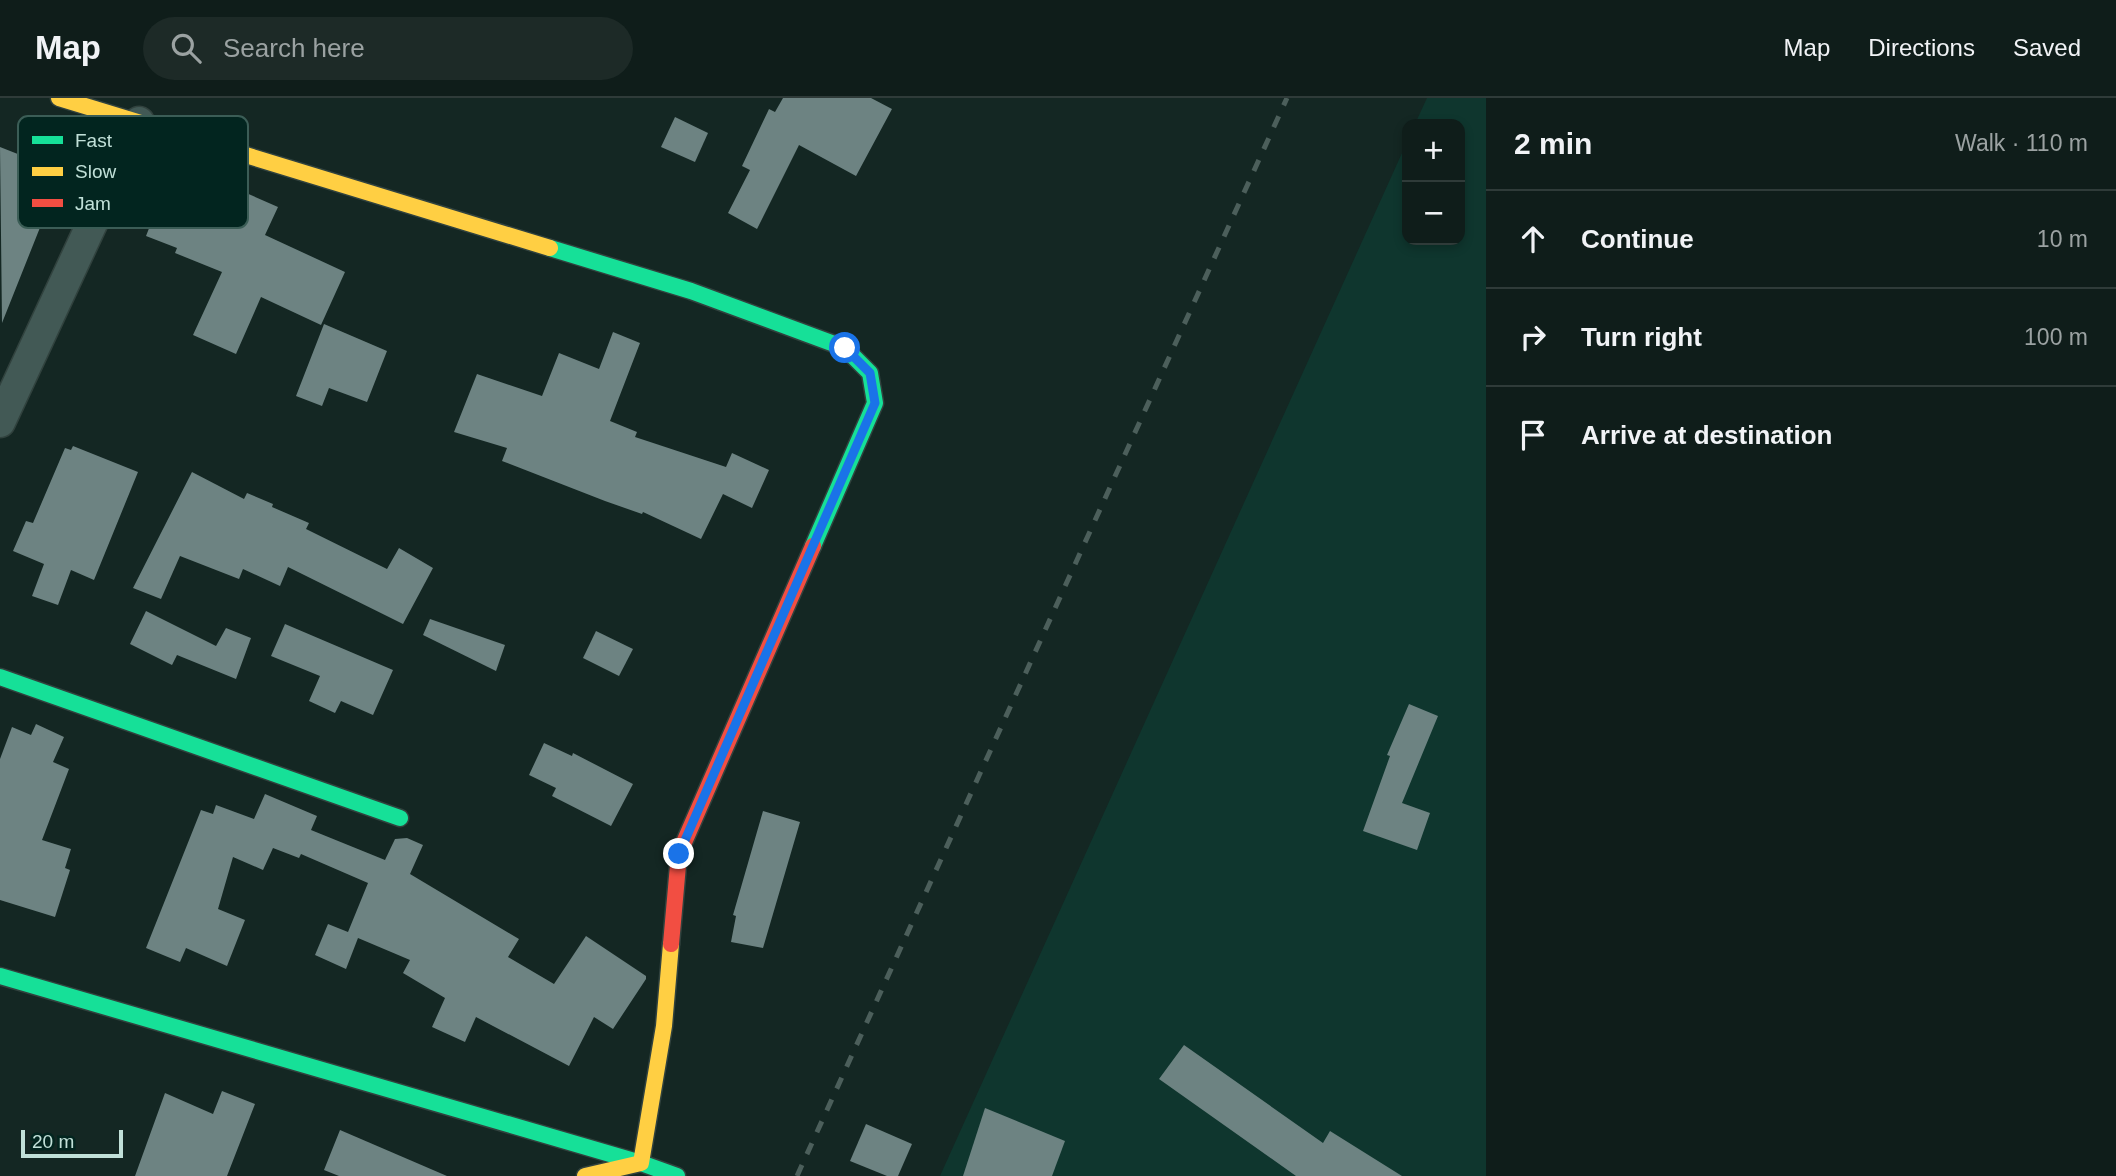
<!DOCTYPE html>
<html lang="en">
<head>
<meta charset="utf-8">
<style>
  body { margin:0; font-family:Arial,sans-serif; background:#1d2a27; color:#f1f3f6 }
  .controls { position:absolute; right:21px; top:21px; display:grid; overflow:hidden; border-radius:14px; box-shadow:0 4px 10px #0003 }
  .controls button { width:63px; height:63px; display:grid; place-items:center; padding:0; border:0; border-bottom:2px solid #2f3b39; background:#0f1d1a; color:#f1f3f6; font:35px sans-serif }
  .scale { position:absolute; left:21px; bottom:18px; width:102px; box-sizing:border-box; padding-left:7px; border:4px solid #c1e0d8; border-top:0; font-size:19px; line-height:24px; white-space:nowrap; color:#c1e0d8; -webkit-text-stroke:5px #02251f; paint-order:stroke }
  .stop { position:absolute; width:21px; height:21px; margin:-16px; border:5px solid #1a73e8; border-radius:50%; background:#fff }
  .stop.end { background:#1a73e8; border-color:#fff; box-shadow:0 2px 7px #0008 }
  .list { margin:0; padding:0; list-style:none }
  h2 { display:flex; justify-content:space-between; align-items:center; height:91px; margin:0; padding:0 28px; font-size:30px }
  h2 small { font-size:23px; font-weight:400; color:#9ba2a2 }
  .list li { display:grid; grid-template-columns:46px 1fr auto; gap:21px; align-items:center; box-sizing:border-box; height:98px; padding:0 28px; border-top:2px solid #2f3b39 }
  .list b { display:block; font-size:26px; white-space:nowrap }
  .list em { font-size:23px; font-style:normal; color:#9ba2a2 }
  .icon { flex:none; width:38px; height:38px; fill:none; stroke:currentColor; stroke-width:2; stroke-linecap:round; stroke-linejoin:round }
  .map { position:relative; flex:none; width:1486px; height:1078px; overflow:hidden }
  header { display:flex; align-items:center; gap:42px; box-sizing:border-box; height:98px; padding:0 35px; background:#0f1d1a; border-bottom:2px solid #2f3b39 }
  header strong { font-size:33px }
  nav { display:flex; gap:38px; margin-inline-start:auto; font-size:24px }
  .search { width:490px; height:63px; background:#1d2a27; display:flex; align-items:center; gap:18px; box-sizing:border-box; padding:0 24px; border-radius:38px; color:#9ba2a2; font-size:26px }
  main { display:flex }
  aside { flex:1; background:#0f1d1a }
  .map>svg:first-child { display:block }
</style>
</head>
<body>
<header>
<strong>Map</strong>
<div class="search"><svg class="icon" aria-label="search" viewBox="0 0 24 24"><circle cx="10" cy="10" r="6"/><path d="M15 15l6 6"/></svg>Search here</div>
<nav><a>Map</a><a>Directions</a><a>Saved</a></nav>
</header>
<main>
<div class="map">
<svg width="1486" height="1078" viewBox="0 0 1486 1078">
  <rect width="100%" height="100%" fill="#142723"/>
  <path fill="#0f362e" d="M1427 0H1486V1078H940L1407 44V142H1460V26H1415Z"/>
  <g fill="#6d8382">
    <path d="M783 0H871L892 11 856 78 799 47 757 131 728 115 750 72 742 68 769 11 775 14Z"/>
    <path d="M675 19 708 35 695 64 661 49Z"/>
    <path d="M0 49 66 75 49 119 45 117 2 225Z"/>
    <path d="M166 87 196 100 198 95 236 111 244 94 278 109 265 137 345 174 321 227 261 199 236 256 193 237 222 174 175 155 177 150 146 138Z"/>
    <path d="M324 226 387 253 367 304 329 290 322 308 296 298Z"/>
    <path d="M613 234 640 245 610 323 637 334 635 339 726 369 732 355 769 372 752 410 723 396 701 441 643 414 642 416 605 403 502 363 507 350 454 334 477 276 542 298 559 255 599 271Z"/>
    <path d="M73 348 138 374 94 482 71 472 58 507 32 498 44 466 13 453 26 423 33 425 65 350 71 352Z"/>
    <path d="M192 374 244 401 247 395 273 406 272 409 309 425 306 431 387 471 399 450 433 470 403 526 288 469 280 488 243 471 239 481 180 458 161 501 133 490Z"/>
    <path d="M146 513 216 548 226 530 251 540 236 581 177 557 172 567 130 546Z"/>
    <path d="M430 521 505 547 496 573 423 537Z"/>
    <path d="M285 526 393 572 373 617 341 603 335 615 309 603 320 578 271 558Z"/>
    <path d="M596 533 633 551 619 578 583 560Z"/>
    <path d="M1409 606 1438 618 1402 705 1430 715 1417 752 1363 733 1390 658 1387 657Z"/>
    <path d="M36 626 64 639 53 664 69 671 42 742 71 751 65 770 70 772 55 819 0 802V661L12 629 31 637Z"/>
    <path d="M544 645 572 658 573 655 633 686 611 728 552 698 556 690 529 677Z"/>
    <path d="M265 696 317 718 311 732 385 762 395 741 407 740 423 747 410 776 519 841 508 859 554 886 586 838 646 878V881L613 931 594 919 569 968 476 919 465 944 432 929 445 900 403 875 410 862 358 840 346 871 315 857 328 826 348 834 368 785 301 756 299 760 273 750 263 772 233 759 218 811 245 822 227 868 186 850 180 864 146 850 201 712 213 716 216 707 254 721Z"/>
    <path d="M763 713 800 724 763 850 731 844 736 818 733 817Z"/>
    <path d="M1184 947 1323 1045 1330 1033 1402 1078H1296L1159 981Z"/>
    <path d="M222 993 255 1006 227 1078H135L165 995 213 1016Z"/>
    <path d="M985 1010 1065 1043 1052 1078H963Z"/>
    <path d="M866 1026 912 1046 898 1078H887L850 1063Z"/>
    <path d="M340 1032 447 1078H339L324 1072Z"/>
  </g>
  <g fill="none" stroke-linecap="round" stroke-linejoin="round">
    <defs>
      <path id="street" d="M0 324 139 24"/>
      <g id="fast">
        <path d="M550 150 691 193 845 250 870 275 875 305 813 448"/>
        <path d="M0 579 400 720"/>
        <path d="M0 878 641 1065 677 1078"/>
      </g>
      <g id="slow">
        <path d="M59 0 550 150"/>
        <path d="M585 1078 641 1065 664 928 671 846"/>
      </g>
      <path id="jam" d="M671 846 679 756 813 448"/>
    </defs>
    <use href="#street" stroke="#31423e" stroke-width="33"/>
    <use href="#fast" stroke="#31423e" stroke-width="19"/>
    <use href="#slow" stroke="#31423e" stroke-width="19"/>
    <use href="#jam" stroke="#31423e" stroke-width="19"/>
    <use href="#street" stroke="#425955" stroke-width="30"/>
    <use href="#fast" stroke="#16e098" stroke-width="16"/>
    <use href="#slow" stroke="#ffcf43" stroke-width="16"/>
    <use href="#jam" stroke="#f24e42" stroke-width="16"/>
    <path stroke="#4c5f5b" stroke-width="5" stroke-dasharray="12 12" stroke-linecap="butt" d="M797 1078 1287 0"/>
  </g>
  <g fill="none" stroke-linecap="round" stroke-linejoin="round">
    <path stroke="#1a73e8" stroke-width="9" d="M679 756 875 305 870 275 845 250"/>
  </g>
  <rect x="18" y="18" width="230" height="112" rx="10" fill="#02251f" stroke="#3b5d56" stroke-width="2"/>
  <rect x="32" y="38" width="31" height="8" fill="#16e098"/>
  <rect x="32" y="69" width="31" height="9" fill="#ffcf43"/>
  <rect x="32" y="101" width="31" height="8" fill="#f24e42"/>
  <g font-size="19" fill="#c1e0d8">
    <text x="75" y="49">Fast</text>
    <text x="75" y="80">Slow</text>
    <text x="75" y="112">Jam</text>
  </g>
</svg>
<div class="controls">
<button>+</button>
<button>−</button>
</div>
<div class="scale">20 m</div>
<div class="stop" style="left:845px;top:250px"></div>
<div class="stop end" style="left:679px;top:756px"></div>
</div>
<aside>
<h2>2 min<small>Walk · 110 m</small></h2>
<ul class="list">
<li><svg class="icon" aria-label="ahead" viewBox="0 0 24 24"><path d="M12 20V5M6 11l6-6 6 6"/></svg><div><b>Continue</b></div><em>10 m</em></li>
<li><svg class="icon" aria-label="right" viewBox="0 0 24 24"><path d="M7 20v-9h11M14 6l5 5-5 5"/></svg><div><b>Turn right</b></div><em>100 m</em></li>
<li><svg class="icon" aria-label="arrive" viewBox="0 0 24 24"><path d="M6 21V4h12l-3 4 3 4H6"/></svg><div><b>Arrive at destination</b></div></li>
</ul>
</aside>
</main>
</body>
</html>
